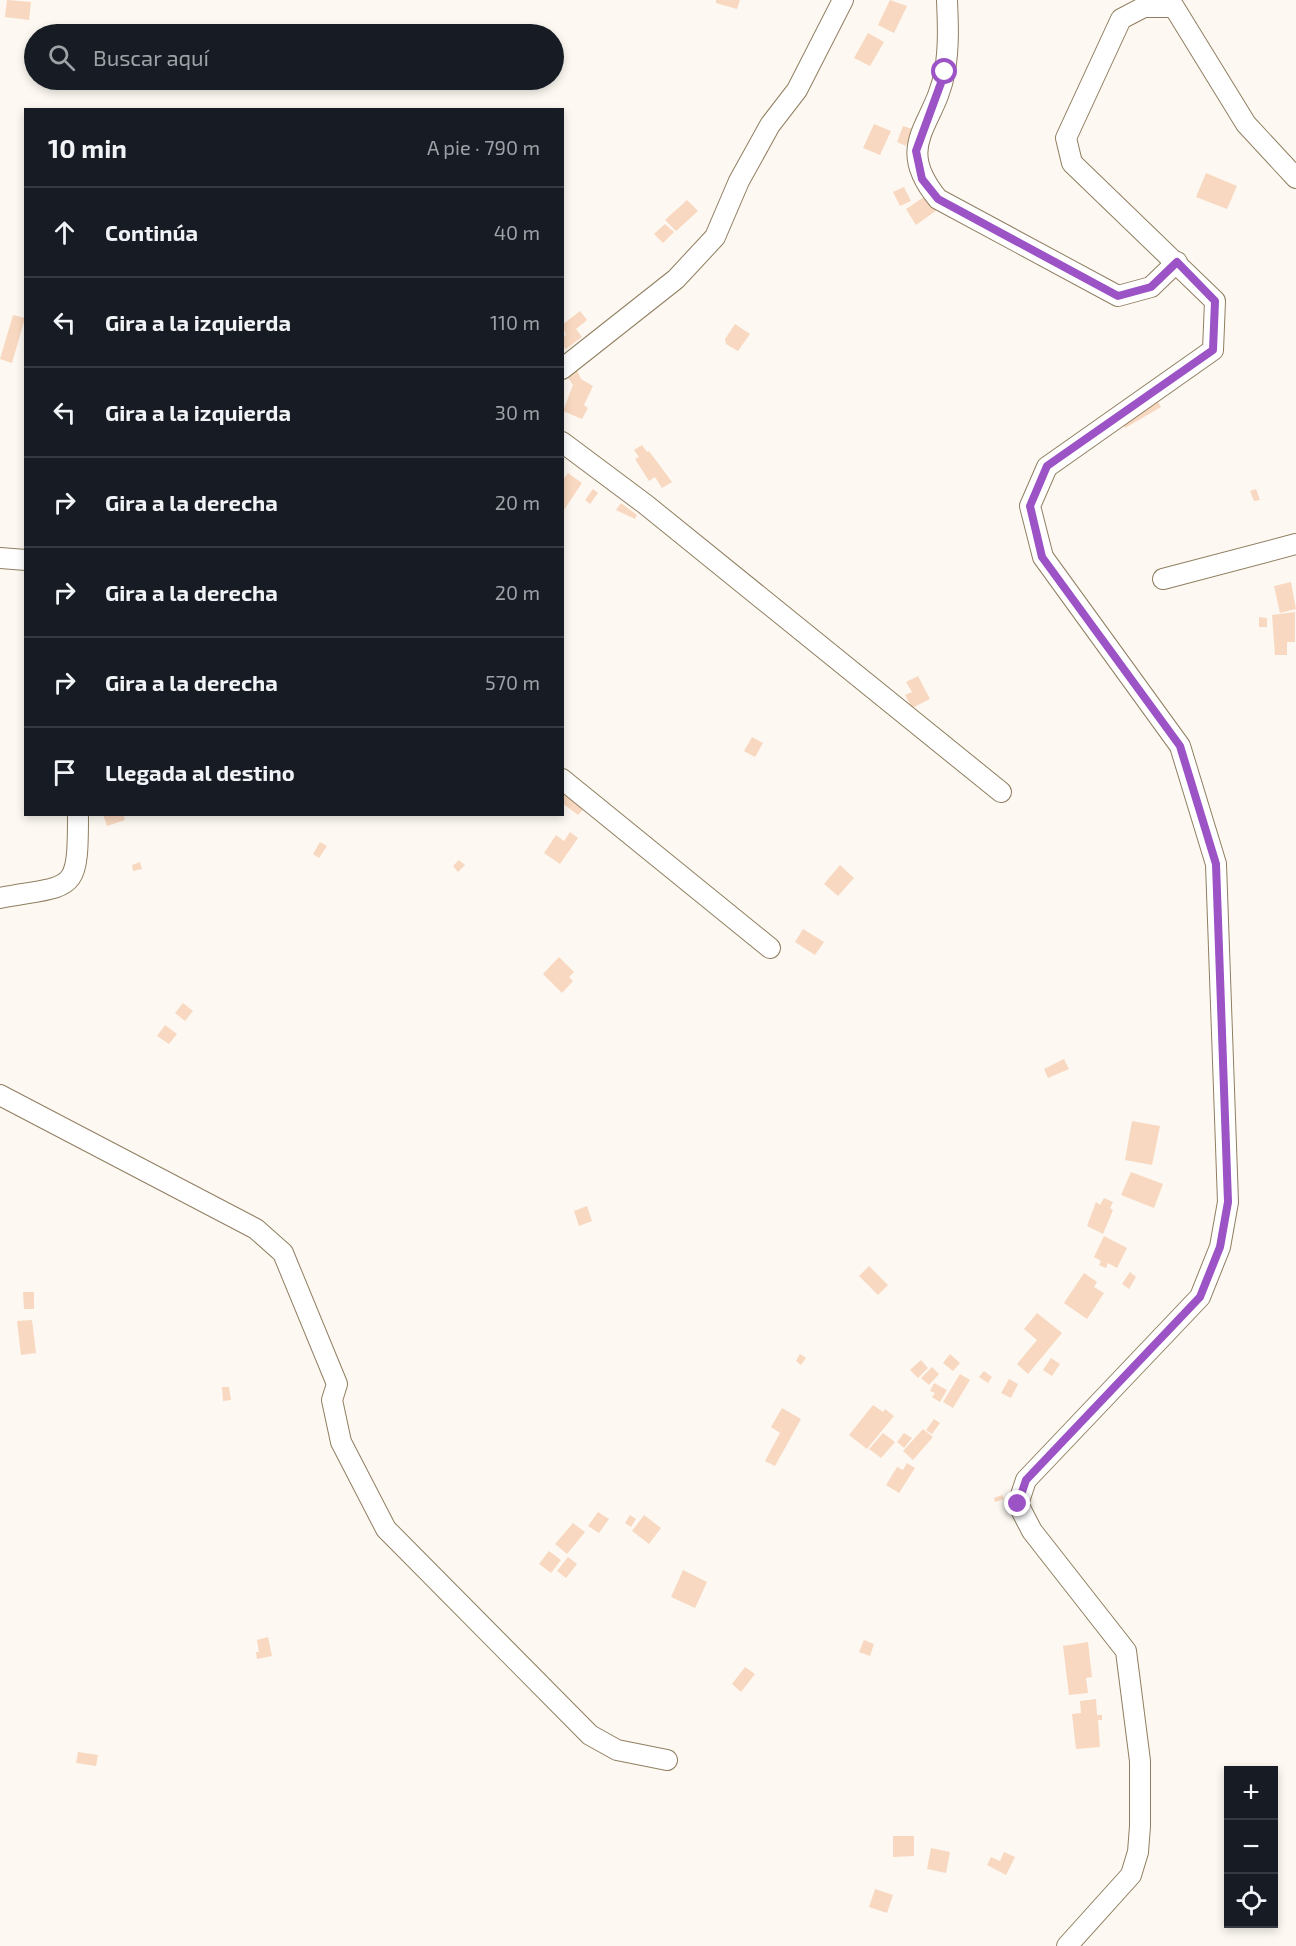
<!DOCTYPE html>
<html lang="es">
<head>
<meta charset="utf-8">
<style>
  body { margin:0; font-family:"Exo 2",sans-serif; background:#242831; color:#f1f3f6 }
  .controls { position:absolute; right:18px; bottom:18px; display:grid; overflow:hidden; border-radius:0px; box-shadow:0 3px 9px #0003 }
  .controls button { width:54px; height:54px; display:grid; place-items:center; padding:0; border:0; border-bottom:2px solid #363941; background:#171b24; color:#f1f3f6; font:30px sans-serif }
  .stop { position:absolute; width:18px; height:18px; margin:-14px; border:4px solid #9c53c6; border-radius:50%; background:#fff }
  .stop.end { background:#9c53c6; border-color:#fff; box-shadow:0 2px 6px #0008 }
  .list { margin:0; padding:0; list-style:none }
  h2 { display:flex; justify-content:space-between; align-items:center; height:78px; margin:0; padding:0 24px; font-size:26px }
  h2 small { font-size:20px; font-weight:400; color:#9ea1a6 }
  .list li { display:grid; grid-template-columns:39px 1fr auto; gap:18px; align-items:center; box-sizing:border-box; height:90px; padding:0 24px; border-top:2px solid #363941 }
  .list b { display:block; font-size:22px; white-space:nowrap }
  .list em { font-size:20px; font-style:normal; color:#9ea1a6 }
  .icon { flex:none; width:33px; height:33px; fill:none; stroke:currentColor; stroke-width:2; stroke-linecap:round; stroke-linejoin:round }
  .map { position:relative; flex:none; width:1296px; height:1946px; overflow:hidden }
  .search { position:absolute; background:#171b24; box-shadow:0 3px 9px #0003; left:24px; top:24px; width:540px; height:66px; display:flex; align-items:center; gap:15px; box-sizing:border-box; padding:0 21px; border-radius:33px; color:#9ea1a6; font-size:22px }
  .panel { position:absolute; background:#171b24; box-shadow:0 3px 9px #0003; left:24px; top:108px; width:540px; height:708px; border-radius:0px }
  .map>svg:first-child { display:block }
</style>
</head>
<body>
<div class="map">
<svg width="1296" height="1946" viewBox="0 0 1296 1946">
  <rect width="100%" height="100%" fill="#fdf9f2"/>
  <g fill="#f8d8c0">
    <path d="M7 0 31 2 29 20 5 17Z"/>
    <path d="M716 0H740L737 9 716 3Z"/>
    <path d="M890 0 907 6 894 33 878 25Z"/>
    <path d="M868 33 884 42 870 66 854 58Z"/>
    <path d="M874 124 891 131 880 155 863 148Z"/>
    <path d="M903 126 912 129 906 146 897 142Z"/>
    <path d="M1206 173 1237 186 1227 209 1196 197Z"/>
    <path d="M904 187 911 201 900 206 893 192Z"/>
    <path d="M927 195 937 210 916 225 906 209Z"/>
    <path d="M687 200 698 211 676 231 665 220Z"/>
    <path d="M665 224 674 232 663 243 654 234Z"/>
    <path d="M580 311 587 320 576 329 582 337 566 349 562 345V337L566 335 562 325Z"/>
    <path d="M13 315 25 318 12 363 0 359Z"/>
    <path d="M735 324 750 334 738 351 726 344 725 339Z"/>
    <path d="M576 368 581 379 593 386 584 405 588 408 582 419 563 411 573 385 567 376Z"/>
    <path d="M1155 396 1161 407 1125 428 1120 419Z"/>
    <path d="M642 445 647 452 649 451 672 482 662 488 655 477 649 481 635 459 639 457 634 450Z"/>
    <path d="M568 473 582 483 562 513V481Z"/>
    <path d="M593 489 598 493 590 504 585 500Z"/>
    <path d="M1256 489 1260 500 1254 501 1250 491Z"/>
    <path d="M621 503 637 515 635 519 616 510Z"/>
    <path d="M1291 582 1296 609 1280 613 1274 586Z"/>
    <path d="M1295 612V642H1287V655H1275L1272 615Z"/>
    <path d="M1259 617 1267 618V627H1259Z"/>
    <path d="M918 676 930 699 912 708 905 695 912 692 906 682Z"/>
    <path d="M752 737 763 743 755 757 744 751Z"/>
    <path d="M562 788 588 804 578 815 562 803Z"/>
    <path d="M103 814H123L125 820 107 826Z"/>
    <path d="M570 832 578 838 560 864 544 853 556 835 564 841Z"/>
    <path d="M320 842 327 846 319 858 313 854Z"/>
    <path d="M459 860 465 865 458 872 453 866Z"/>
    <path d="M140 862 142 869 133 871 132 865Z"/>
    <path d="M840 865 854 878 838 896 824 884Z"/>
    <path d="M803 929 824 942 815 955 795 942Z"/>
    <path d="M559 957 574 972 569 977 573 981 562 993 543 974Z"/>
    <path d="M183 1003 193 1011 185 1021 175 1013Z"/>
    <path d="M165 1025 177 1034 169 1044 157 1036Z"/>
    <path d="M1064 1059 1069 1069 1048 1078 1044 1069Z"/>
    <path d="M1132 1121 1160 1126 1152 1165 1125 1160Z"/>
    <path d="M1131 1172 1163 1184 1154 1208 1121 1195Z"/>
    <path d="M1104 1198 1113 1202 1110 1208 1113 1210 1103 1234 1087 1226 1096 1202 1100 1205Z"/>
    <path d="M587 1206 592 1221 579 1226 574 1211Z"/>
    <path d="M1104 1236 1127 1248 1117 1268 1108 1263 1106 1268 1099 1265 1101 1261 1094 1257Z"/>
    <path d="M869 1266 888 1285 878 1295 859 1276Z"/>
    <path d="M1130 1272 1136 1277 1129 1289 1122 1284Z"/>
    <path d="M1084 1273 1097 1282 1094 1287 1104 1293 1087 1319 1064 1303Z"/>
    <path d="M23 1292H34V1309H24Z"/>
    <path d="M1037 1313 1062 1333 1028 1374 1017 1364 1037 1340 1024 1329Z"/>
    <path d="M32 1320 36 1353 21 1355 17 1321Z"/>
    <path d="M800 1354 806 1358 801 1365 796 1361Z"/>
    <path d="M950 1354 960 1363 953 1371 943 1363Z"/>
    <path d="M1051 1358 1060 1364 1052 1376 1043 1370Z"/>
    <path d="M921 1360 928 1368 918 1378 910 1370Z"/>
    <path d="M932 1367 939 1374 929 1385 921 1378Z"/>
    <path d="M984 1371 992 1377 988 1383 979 1377Z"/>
    <path d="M960 1374 970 1380 953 1408 943 1402Z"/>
    <path d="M1009 1379 1018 1384 1011 1398 1001 1393Z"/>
    <path d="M934 1383 947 1390 940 1402 932 1397 935 1393 930 1391Z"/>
    <path d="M222 1387H229L231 1400 223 1401Z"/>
    <path d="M873 1405 883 1412 885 1409 894 1416 867 1449 849 1435Z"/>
    <path d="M782 1408 801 1419 775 1466 765 1461 780 1433 771 1427Z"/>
    <path d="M934 1419 940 1423 932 1434 926 1430Z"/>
    <path d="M923 1429 933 1437 913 1460 903 1451Z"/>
    <path d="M883 1433 895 1442 881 1458 869 1449Z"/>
    <path d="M904 1433 912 1438 904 1448 897 1442Z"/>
    <path d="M907 1463 915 1468 899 1493 886 1485 897 1467 903 1470Z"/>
    <path d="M1002 1495 1004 1499 995 1502 994 1498Z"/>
    <path d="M598 1512 609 1519 599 1533 588 1526Z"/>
    <path d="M630 1515 636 1519 631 1527 625 1523Z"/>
    <path d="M644 1515 661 1528 649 1544 632 1531Z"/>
    <path d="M573 1523 585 1532 567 1554 555 1544Z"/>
    <path d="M549 1551 561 1560 551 1573 539 1564Z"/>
    <path d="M568 1557 577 1564 566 1578 557 1571Z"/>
    <path d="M683 1570 707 1582 695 1608 671 1597Z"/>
    <path d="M268 1637 272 1656 257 1659 256 1652H259L257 1640Z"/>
    <path d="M864 1640 874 1644 870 1656 859 1652Z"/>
    <path d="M1088 1642 1092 1677 1086 1678 1088 1693 1069 1695 1063 1646Z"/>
    <path d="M745 1667 755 1674 741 1692 732 1684Z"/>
    <path d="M1096 1699 1097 1715H1102V1720H1098L1100 1747 1076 1749 1072 1714 1081 1713 1080 1701Z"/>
    <path d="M78 1752 98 1755 96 1766 76 1763Z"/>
    <path d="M893 1836H914V1856L893 1857Z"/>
    <path d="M931 1848 950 1852 946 1873 927 1869Z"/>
    <path d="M1004 1852 1015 1857 1006 1875 987 1865 991 1857 1000 1861Z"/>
    <path d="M875 1889 893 1895 887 1913 869 1907Z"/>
  </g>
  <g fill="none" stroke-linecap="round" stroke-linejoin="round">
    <defs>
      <g id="minor">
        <path d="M947 0C948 23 949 47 945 70 936 126 892 143 938 199L1118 296 1151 287 1177 262"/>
        <path d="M562 369 676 279 715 237 739 181 770 125 797 90 843 0"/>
        <path d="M562 442 645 504 1001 792"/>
        <path d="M0 558 26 560"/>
        <path d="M1163 579 1296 544"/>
        <path d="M562 779 770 948"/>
        <path d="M0 898C75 884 78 895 78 814"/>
        <path d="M0 1095 256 1229 283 1253 337 1384 332 1400 341 1442 386 1529 590 1735 617 1750 667 1760"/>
        <path d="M1067 1946 1131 1875 1138 1852 1140 1826V1761L1126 1651 1032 1531 1018 1504 1026 1480 1200 1297 1220 1247 1228 1202 1216 864 1180 746 1043 557 1030 506 1047 467 1213 350 1215 301 1072 163 1066 138 1121 19 1144 7H1174L1246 124 1296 178"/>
      </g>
    </defs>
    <use href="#minor" stroke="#907e60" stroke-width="22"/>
    <use href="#minor" stroke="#fff" stroke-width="20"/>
  </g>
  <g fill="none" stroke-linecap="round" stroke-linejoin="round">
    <path stroke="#9c53c6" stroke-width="8" d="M945 72 916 151 922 179 938 199 1118 296 1151 287 1177 262 1215 301 1213 350 1047 466 1030 506 1042 557 1180 746 1216 864 1228 1202 1220 1247 1200 1297 1026 1480 1018 1504"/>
  </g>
</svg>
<div class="controls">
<button>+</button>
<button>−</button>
<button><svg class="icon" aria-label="locate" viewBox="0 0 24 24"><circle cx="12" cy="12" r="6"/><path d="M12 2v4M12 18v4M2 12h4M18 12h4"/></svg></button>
</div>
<div class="stop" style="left:945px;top:72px"></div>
<div class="stop end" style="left:1018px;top:1504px"></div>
<div class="search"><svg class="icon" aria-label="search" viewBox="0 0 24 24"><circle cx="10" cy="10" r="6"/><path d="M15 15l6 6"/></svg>Buscar aquí</div>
<section class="panel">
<h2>10 min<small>A pie · 790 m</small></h2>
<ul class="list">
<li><svg class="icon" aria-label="ahead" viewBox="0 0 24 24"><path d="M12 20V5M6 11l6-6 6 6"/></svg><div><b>Continúa</b></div><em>40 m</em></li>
<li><svg class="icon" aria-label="left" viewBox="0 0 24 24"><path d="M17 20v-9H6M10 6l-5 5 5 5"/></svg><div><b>Gira a la izquierda</b></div><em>110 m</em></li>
<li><svg class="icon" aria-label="left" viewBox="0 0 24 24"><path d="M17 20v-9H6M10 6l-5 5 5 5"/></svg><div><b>Gira a la izquierda</b></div><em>30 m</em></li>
<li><svg class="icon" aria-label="right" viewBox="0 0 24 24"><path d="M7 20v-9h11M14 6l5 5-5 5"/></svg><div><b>Gira a la derecha</b></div><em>20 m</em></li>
<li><svg class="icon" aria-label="right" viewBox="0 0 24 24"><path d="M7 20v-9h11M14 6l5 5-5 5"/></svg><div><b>Gira a la derecha</b></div><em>20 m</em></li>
<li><svg class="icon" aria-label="right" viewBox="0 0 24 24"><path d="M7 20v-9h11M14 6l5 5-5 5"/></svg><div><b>Gira a la derecha</b></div><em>570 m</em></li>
<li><svg class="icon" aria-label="arrive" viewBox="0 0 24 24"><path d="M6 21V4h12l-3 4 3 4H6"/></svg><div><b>Llegada al destino</b></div></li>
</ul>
</section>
</div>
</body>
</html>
